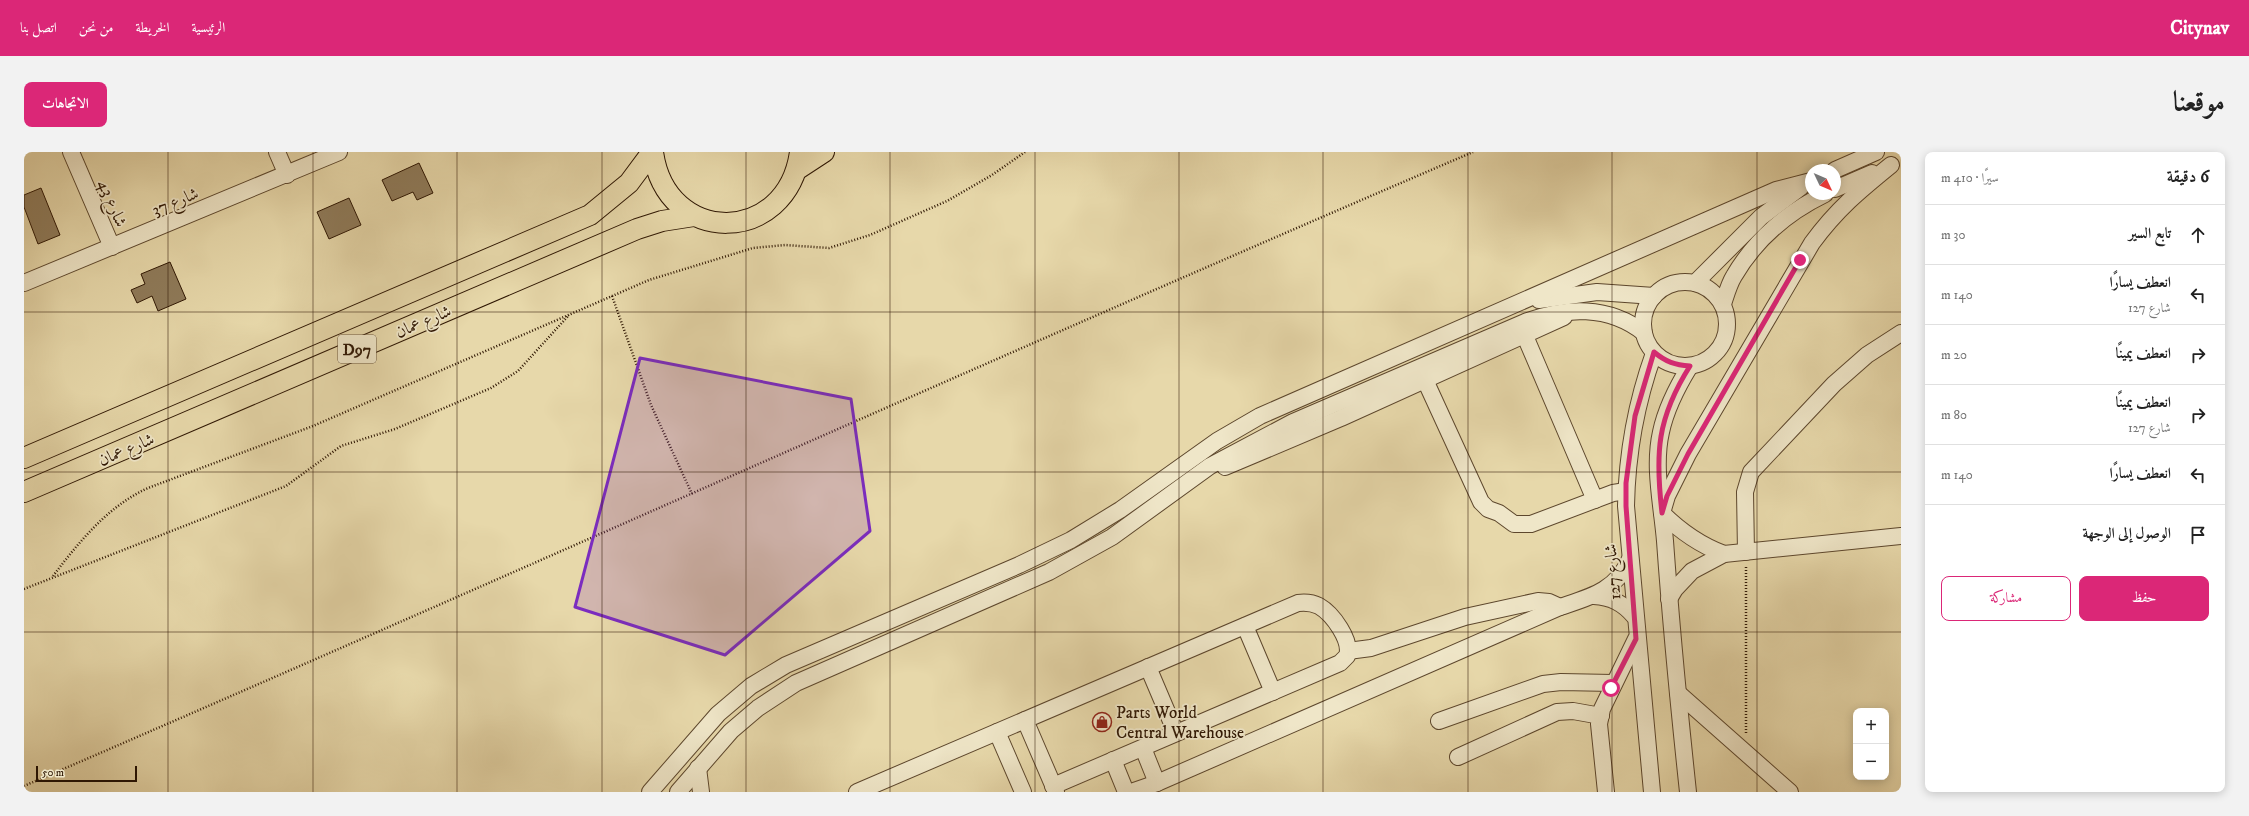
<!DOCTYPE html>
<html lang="ar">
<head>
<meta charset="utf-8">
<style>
  body { margin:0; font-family:"IM FELL DW Pica",Amiri,serif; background:#f2f2f2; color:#222; direction:rtl }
  .controls { position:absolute; right:12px; bottom:12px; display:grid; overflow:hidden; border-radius:8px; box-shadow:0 2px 10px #0003 }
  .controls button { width:36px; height:36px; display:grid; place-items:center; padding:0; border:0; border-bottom:1px solid #e0e0e0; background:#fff; color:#222; font:20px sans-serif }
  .compass { position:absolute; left:1781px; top:12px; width:36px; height:36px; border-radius:50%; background:#fff; box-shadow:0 2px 10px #0003; rotate:134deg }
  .scale { position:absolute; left:12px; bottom:10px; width:101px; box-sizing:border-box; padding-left:4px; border:2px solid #2f1703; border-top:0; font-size:11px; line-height:14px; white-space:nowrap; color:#2f1703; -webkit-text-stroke:3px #efe6c8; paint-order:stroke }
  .stop { position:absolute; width:12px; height:12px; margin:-9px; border:3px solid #db2777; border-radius:50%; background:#fff }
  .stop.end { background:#db2777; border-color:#fff; box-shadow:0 1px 4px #0008 }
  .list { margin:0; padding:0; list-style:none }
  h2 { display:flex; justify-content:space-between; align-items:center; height:52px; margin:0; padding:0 16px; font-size:17px }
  h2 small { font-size:13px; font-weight:400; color:#767676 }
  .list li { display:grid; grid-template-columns:26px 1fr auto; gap:12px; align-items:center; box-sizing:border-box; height:60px; padding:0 16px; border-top:1px solid #e0e0e0 }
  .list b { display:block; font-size:15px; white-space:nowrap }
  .list p { margin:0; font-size:13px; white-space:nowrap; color:#767676 }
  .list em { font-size:13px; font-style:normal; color:#767676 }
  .actions { display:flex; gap:8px; padding:12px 16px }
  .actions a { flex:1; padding:9px 0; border:1px solid #db2777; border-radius:8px; text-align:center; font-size:14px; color:#db2777 }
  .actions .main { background:#db2777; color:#fff }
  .icon { flex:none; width:22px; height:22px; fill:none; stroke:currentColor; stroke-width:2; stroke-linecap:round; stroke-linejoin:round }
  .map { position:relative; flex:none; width:1877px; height:640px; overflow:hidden; direction:ltr; border-radius:8px }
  header { display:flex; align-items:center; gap:24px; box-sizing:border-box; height:56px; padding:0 20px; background:#db2777; color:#fff }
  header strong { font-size:19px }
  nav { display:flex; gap:22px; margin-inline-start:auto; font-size:14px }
  .intro { display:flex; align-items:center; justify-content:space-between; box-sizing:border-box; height:96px; padding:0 24px }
  h1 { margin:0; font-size:28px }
  .button { padding:10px 18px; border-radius:8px; background:#db2777; color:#fff; font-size:14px; font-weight:700 }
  main { display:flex; gap:24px; padding:0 24px }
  aside { flex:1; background:#fff; border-radius:8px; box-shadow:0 2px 10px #0003 }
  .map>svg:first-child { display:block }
</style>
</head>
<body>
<header>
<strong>Citynav</strong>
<nav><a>الرئيسية</a><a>الخريطة</a><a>من نحن</a><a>اتصل بنا</a></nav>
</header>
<div class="intro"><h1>موقعنا</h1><a class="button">الاتجاهات</a></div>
<main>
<aside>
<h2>6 دقيقة<small>سيرًا · 410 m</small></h2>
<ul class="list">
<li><svg class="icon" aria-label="ahead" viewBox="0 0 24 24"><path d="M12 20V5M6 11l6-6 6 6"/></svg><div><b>تابع السير</b></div><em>30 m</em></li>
<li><svg class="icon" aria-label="left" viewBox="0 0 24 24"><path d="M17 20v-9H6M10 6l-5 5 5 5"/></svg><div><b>انعطف يسارًا</b><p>شارع 127</p></div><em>140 m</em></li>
<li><svg class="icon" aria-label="right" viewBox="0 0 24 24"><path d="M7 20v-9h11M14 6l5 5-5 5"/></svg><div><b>انعطف يمينًا</b></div><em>20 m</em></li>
<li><svg class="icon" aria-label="right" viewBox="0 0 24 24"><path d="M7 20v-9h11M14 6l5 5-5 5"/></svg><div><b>انعطف يمينًا</b><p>شارع 127</p></div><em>80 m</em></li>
<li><svg class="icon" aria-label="left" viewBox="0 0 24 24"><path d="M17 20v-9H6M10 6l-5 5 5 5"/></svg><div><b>انعطف يسارًا</b></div><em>140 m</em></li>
<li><svg class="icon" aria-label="arrive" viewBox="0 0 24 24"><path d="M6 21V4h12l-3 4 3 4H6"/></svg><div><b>الوصول إلى الوجهة</b></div></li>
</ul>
<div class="actions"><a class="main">حفظ</a><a>مشاركة</a></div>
</aside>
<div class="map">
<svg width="1877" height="640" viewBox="0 0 1877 640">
  <rect width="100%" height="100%" fill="#e7d8aa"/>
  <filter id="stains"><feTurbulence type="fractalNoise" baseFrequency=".005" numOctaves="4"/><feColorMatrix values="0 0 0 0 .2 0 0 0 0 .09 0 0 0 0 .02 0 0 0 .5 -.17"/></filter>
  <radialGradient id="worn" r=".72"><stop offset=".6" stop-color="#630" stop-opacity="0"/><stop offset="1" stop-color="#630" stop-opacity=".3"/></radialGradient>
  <g fill="#8f7b5a" stroke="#2f1703">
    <path d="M395 11 409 41 393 48 389 40 368 49 358 28Z"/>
    <path d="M17 36 36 83 14 92 0 55V43Z"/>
    <path d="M325 46 337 73 305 87 293 60Z"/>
    <path d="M146 110 162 147 134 159 128 144 113 151 107 138 121 132 117 122Z"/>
  </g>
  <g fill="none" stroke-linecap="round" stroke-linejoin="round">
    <defs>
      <g id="minor">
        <path d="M47 0 88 95"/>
        <path d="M253 0 263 23"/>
        <path d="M1811 18 1852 0"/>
        <path d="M1811 37 1848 21"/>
        <circle cx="1661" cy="172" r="42"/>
        <path d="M0 131 315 0"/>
        <path d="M1671 131 1737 65 1777 35"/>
        <path d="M1515 148 1573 140 1630 144"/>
        <path d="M1699 152C1702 143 1705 132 1710 124 1731 88 1764 60 1801 42"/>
        <path d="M1501 184 1571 348"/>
        <path d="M1401 228 1457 350 1464 357 1475 361 1490 372H1507L1589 341 1602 339"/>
        <path d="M1201 315 1317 266 1540 165"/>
        <path d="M1722 400 1721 340 1727 320 1810 232 1843 203 1877 181"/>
        <path d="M1700 402C1676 393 1657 380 1638 361L1643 344 1664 302 1788 91C1813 57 1835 39 1867 13"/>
        <path d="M1570 444C1587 445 1599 451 1610 464"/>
        <path d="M1645 447 1651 437 1668 419 1700 402 1877 384"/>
        <path d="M1221 474 1249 540"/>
        <path d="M1324 499 1347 496 1441 465 1514 449 1525 450 1536 455"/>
        <path d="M1124 515 1152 581"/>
        <path d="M1654 541 1766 640"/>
        <path d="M1001 568 1032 640"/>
        <path d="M1415 569 1519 532 1537 530 1589 531"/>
        <path d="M973 580 999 640"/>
        <path d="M1119 596 1133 631"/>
        <path d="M1434 605 1533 560 1549 559 1577 564"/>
        <path d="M1089 608 1102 640"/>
        <path d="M674 616 677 640"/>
        <path d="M626 640 694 562 727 534 762 513 995 413 1047 388 1096 358 1193 289 1236 264 1752 38 1787 29"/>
        <path d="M654 640 707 579 734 556 772 531 1025 420 1088 385 1186 314 1269 270 1501 170C1541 155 1585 153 1620 181"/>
        <path d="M833 640 1274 451C1282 450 1289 451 1295 454 1309 462 1328 489 1323 504L1316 511 1029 634"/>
        <path d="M1107 640 1133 631 1536 455C1566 445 1592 439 1606 407"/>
        <path d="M1582 640 1575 572 1578 557 1612 487"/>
        <path d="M1628 640 1602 354C1603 301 1612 251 1630 201"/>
        <path d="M1664 640C1655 556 1647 473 1641 389 1638 353 1629 315 1637 280 1642 256 1653 235 1666 214"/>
      </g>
      <g id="major">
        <path d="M629 0C642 95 763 94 776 0"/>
        <path d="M774 17 800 0"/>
        <path d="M0 306 566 63 605 31 628 0"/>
        <path d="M0 340 613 77 638 69 670 64"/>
      </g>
    </defs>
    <use href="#minor" stroke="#5d472d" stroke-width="18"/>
    <use href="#major" stroke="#2f1703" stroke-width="22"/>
    <g stroke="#2f1703" stroke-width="2.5" stroke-dasharray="1 2" stroke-linecap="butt">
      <path d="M588 144 627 253 668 342"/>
      <path d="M29 424C55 390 84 354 124 336L289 274 625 128 729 96 761 93 805 96 846 83 923 49 968 23 1001 0"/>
      <path d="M0 437 262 334 317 294 371 277 467 236 494 219 545 163"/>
      <path d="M1722 581V414"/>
      <path d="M0 634C484 425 964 208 1449 0"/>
    </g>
    <use href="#minor" stroke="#efe6c8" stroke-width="16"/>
    <use href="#major" stroke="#e7d8aa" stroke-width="20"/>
  </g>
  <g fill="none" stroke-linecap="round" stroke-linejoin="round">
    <path stroke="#db2777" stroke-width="5" d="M1587 536 1612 487 1602 354V331L1611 264 1630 200C1642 210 1651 213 1666 214 1633 266 1631 301 1638 361L1643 344 1664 302 1776 108"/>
  </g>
  <path fill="#7b2cbf" fill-opacity="0.2" stroke="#7b2cbf" stroke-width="3" stroke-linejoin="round" d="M616 206 827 247 846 379 701 503 551 455Z"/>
  <path fill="none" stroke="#2f1703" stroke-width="1" stroke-opacity="0.55" d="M144 0V640M289 0V640M433 0V640M578 0V640M722 0V640M866 0V640M1011 0V640M1155 0V640M1299 0V640M1444 0V640M1588 0V640M1733 0V640M0 160H1877M0 320H1877M0 480H1877"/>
  <defs>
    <symbol id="shop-ring" viewBox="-11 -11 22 22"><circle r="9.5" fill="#efe6c8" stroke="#8f2418" stroke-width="1.5"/><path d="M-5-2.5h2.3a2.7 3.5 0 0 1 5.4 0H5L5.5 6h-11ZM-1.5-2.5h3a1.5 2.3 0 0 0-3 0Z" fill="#8f2418"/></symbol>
  </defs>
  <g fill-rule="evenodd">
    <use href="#shop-ring" x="1067" y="559" width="22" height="22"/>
  </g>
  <g text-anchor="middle" stroke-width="3.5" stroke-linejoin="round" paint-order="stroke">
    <rect fill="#efe6c8" stroke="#69553e" stroke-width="1" x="314" y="183" width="38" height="28" rx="3"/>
    <g font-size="16" font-weight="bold" fill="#2f1703">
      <text x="333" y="203">D97</text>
    </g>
    <g font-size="17" fill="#2f1703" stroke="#efe6c8">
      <text transform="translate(151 49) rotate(-22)" y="6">شارع 37</text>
      <text transform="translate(89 51) rotate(67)" y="6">شارع 43</text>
      <text transform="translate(399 169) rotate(-23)" y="6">شارع عمان</text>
      <text transform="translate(102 297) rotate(-23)" y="6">شارع عمان</text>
      <text transform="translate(1588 420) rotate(-95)" y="6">شارع 127</text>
    </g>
    <g font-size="17" fill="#2f1703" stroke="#efe6c8" text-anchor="start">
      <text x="1092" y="566">Parts World<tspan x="1092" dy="20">Central Warehouse</tspan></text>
    </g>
  </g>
  <rect width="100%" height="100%" filter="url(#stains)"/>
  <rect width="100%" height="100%" fill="url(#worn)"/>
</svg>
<div class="controls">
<button>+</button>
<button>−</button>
</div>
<svg class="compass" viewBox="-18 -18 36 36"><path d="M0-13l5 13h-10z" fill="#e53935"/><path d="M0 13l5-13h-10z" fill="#767676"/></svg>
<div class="scale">50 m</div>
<div class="stop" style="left:1587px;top:536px"></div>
<div class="stop end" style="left:1776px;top:108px"></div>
</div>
</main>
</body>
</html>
